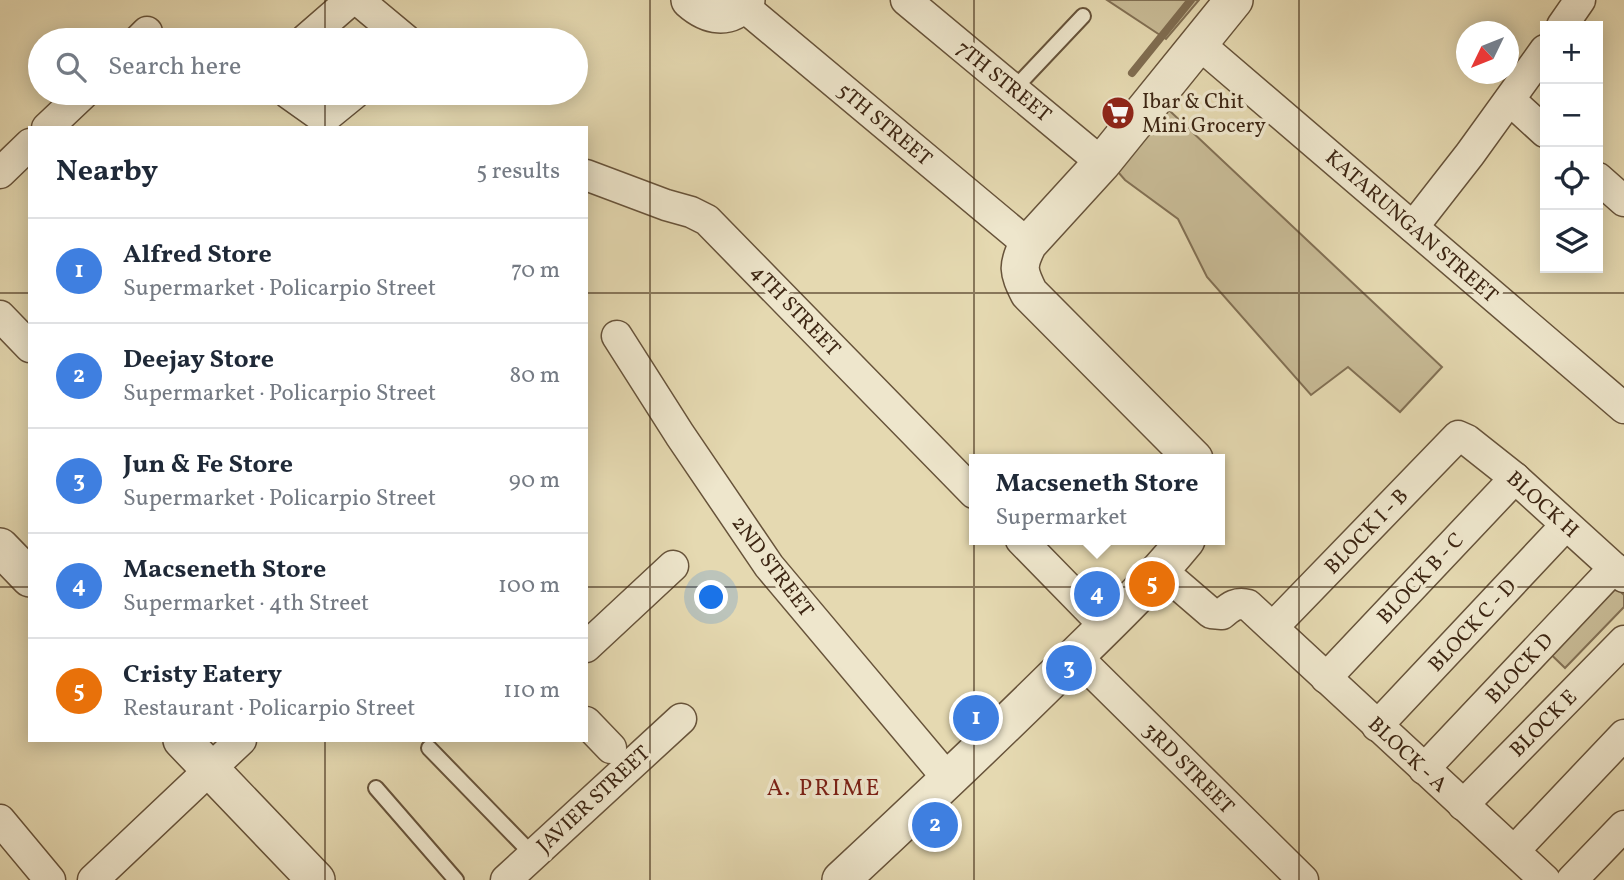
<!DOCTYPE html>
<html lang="en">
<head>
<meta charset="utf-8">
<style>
  body { margin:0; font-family:Vollkorn,serif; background:#f2f2f3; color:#1f2937 }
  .controls { position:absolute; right:21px; top:21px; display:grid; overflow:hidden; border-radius:0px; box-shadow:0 4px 18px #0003 }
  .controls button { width:63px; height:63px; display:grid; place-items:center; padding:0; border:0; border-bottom:2px solid #e0e1e3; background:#fff; color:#1f2937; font:35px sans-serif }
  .compass { position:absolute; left:1456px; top:21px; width:63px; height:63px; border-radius:50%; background:#fff; box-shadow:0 4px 18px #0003; rotate:227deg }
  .you { position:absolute; left:712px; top:598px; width:24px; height:24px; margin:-18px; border:5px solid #fff; border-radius:50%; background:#1a73e8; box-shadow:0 0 0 10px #1a73e833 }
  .badge { display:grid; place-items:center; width:46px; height:46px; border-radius:50%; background:#8f2418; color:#fff; font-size:23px; font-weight:700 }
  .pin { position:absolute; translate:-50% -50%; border:4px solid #fff; box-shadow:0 2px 7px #0006 }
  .popup { position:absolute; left:969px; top:454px; width:256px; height:91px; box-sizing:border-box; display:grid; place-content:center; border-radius:0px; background:#fff; filter:drop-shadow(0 2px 5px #0005); font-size:23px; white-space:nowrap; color:#747a83 }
  .popup b { font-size:26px; color:#1f2937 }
  .popup::after { content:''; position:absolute; left:50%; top:100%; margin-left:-14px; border:14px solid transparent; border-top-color:#fff }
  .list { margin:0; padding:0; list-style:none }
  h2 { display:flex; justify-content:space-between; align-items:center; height:91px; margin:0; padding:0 28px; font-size:30px }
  h2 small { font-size:23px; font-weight:400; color:#747a83 }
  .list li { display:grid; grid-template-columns:46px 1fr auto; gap:21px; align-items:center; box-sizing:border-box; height:105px; padding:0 28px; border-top:2px solid #e0e1e3 }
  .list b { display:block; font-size:26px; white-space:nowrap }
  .list p { margin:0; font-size:23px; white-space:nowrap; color:#747a83 }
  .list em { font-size:23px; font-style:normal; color:#747a83 }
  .icon { flex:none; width:38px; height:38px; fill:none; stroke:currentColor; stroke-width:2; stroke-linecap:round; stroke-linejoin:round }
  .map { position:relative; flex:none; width:1624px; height:880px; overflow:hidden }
  .search { position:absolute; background:#fff; box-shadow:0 4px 18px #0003; left:28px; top:28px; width:560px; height:77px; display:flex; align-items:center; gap:18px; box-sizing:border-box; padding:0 24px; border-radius:38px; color:#747a83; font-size:26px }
  .panel { position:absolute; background:#fff; box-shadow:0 4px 18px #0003; left:28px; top:126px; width:560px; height:616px; border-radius:0px }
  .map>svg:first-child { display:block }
</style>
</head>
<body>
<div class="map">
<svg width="1624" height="880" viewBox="0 0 1624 880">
  <rect width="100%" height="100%" fill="#e5d9b1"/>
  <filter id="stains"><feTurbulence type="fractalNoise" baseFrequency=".00286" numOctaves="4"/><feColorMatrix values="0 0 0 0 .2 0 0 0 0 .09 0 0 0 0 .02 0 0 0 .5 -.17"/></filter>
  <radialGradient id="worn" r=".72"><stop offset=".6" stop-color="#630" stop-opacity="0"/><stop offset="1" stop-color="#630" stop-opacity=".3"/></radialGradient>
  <g fill="#c8bb96" stroke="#827054" stroke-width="2">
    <path d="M1107 0H1199L1166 39Z"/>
    <path d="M1155 97 1442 367 1400 412 1348 367 1311 395 1207 277 1178 219 1125 180 1104 156Z"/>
    <path d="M1600 572 1624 595V607L1565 668 1535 639Z"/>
  </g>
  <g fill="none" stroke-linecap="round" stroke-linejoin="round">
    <path stroke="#806d51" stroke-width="8" d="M1132 73 1191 0"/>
    <defs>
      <g id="service">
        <path d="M1014 89 1083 16"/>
        <path d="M429 748 533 855"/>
        <path d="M376 788 456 880"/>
      </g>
      <g id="minor">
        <path d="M358 0 406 40"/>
        <path d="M906 0 1102 163"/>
        <path d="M742 5 1028 244"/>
        <path d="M1562 26 1580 0"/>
        <path d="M139 40 147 32"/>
        <path d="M305 40 351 0"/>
        <path d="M1199 44 1624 408"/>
        <path d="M288 93 319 115H328L355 93"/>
        <path d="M1510 100 1545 132"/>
        <path d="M47 128 84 93"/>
        <path d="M0 173 30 144"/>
        <path d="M586 175 666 205 691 212 707 220 974 493"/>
        <path d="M1598 178 1624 201"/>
        <path d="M1413 227 1470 154 1545 50"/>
        <path d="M0 316 30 347"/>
        <path d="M617 336 680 435 769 566 949 780"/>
        <path d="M1021 540 1106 627"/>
        <path d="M1161 570 1211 613 1222 614C1231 606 1237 602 1248 605L1545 880"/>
        <path d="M1274 626 1458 436 1467 440 1515 478 1624 577"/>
        <path d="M586 647 673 566"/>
        <path d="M1076 656 1303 880"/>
        <path d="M1326 678 1515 478"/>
        <path d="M586 722 611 748"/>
        <path d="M1377 726 1566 525"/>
        <path d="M1424 769 1614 568"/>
        <path d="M1463 805 1624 641"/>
        <path d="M0 820 50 880"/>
        <path d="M1514 851 1624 735"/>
        <path d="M93 880 241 740"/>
        <path d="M506 880 681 719"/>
        <path d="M1572 880 1624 826"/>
      </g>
      <g id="tertiary">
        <path d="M690 0C708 16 729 21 746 0"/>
        <path d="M1194 459 1029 293C1018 271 1017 266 1028 244L1102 163 1234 0"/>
        <path d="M0 547 30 578"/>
        <path d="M182 740 316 880"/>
        <path d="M841 880C913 813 984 746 1053 678 1099 633 1146 589 1186 540"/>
      </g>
    </defs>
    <use href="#service" stroke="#67533a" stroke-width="18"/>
    <use href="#minor" stroke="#67533a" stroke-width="33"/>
    <use href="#tertiary" stroke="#67533a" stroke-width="40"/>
    <use href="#service" stroke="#eee6cc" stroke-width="14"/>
    <use href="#minor" stroke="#eee6cc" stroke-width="30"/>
    <use href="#tertiary" stroke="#eee6cc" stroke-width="37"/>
  </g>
  <path fill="none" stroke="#3d2613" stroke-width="2" stroke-opacity="0.55" d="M325 0V40M650 0V880M974 0V880M1299 0V880M325 93V128M0 293H30M586 293H1624M0 587H30M586 587H1624M325 740V880"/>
  <defs>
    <symbol id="supermarket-disc" viewBox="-11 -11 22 22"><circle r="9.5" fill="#8f2418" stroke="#eee6cc"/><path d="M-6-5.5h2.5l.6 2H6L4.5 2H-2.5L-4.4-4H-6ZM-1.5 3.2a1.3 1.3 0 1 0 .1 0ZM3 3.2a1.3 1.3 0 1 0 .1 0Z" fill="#fff"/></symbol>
  </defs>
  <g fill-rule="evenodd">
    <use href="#supermarket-disc" x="1099" y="94" width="38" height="38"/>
  </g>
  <g text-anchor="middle" stroke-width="7" stroke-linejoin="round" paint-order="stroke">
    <g font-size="21" fill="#3d2613" stroke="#eee6cc">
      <text transform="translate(1004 81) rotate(39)" y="7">7TH STREET</text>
      <text transform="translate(885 124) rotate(40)" y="7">5TH STREET</text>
      <text transform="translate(1412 226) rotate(41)" y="7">KATARUNGAN STREET</text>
      <text transform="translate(796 310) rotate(46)" y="7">4TH STREET</text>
      <text transform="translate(1543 504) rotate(42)" y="7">BLOCK H</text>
      <text transform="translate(1366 531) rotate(-46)" y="7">BLOCK I - B</text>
      <text transform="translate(773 566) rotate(53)" y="7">2ND STREET</text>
      <text transform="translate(1420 578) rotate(-47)" y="7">BLOCK B - C</text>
      <text transform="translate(1472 625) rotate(-47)" y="7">BLOCK C - D</text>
      <text transform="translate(1519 668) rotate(-47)" y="7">BLOCK D</text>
      <text transform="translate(1543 723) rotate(-45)" y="7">BLOCK E</text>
      <text transform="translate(1408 754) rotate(43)" y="7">BLOCK - A</text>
      <text transform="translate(1189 768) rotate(45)" y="7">3RD STREET</text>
      <text transform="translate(593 799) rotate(-43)" y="7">JAVIER STREET</text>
    </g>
    <g font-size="21" fill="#3d2613" stroke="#eee6cc" text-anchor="start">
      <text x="1142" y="108">Ibar &amp; Chit<tspan x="1142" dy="24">Mini Grocery</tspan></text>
    </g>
    <g font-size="23" letter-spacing="2" fill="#7a1f14" stroke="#eee6cc">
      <text x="824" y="795">A. PRIME</text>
    </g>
  </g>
  <rect width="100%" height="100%" filter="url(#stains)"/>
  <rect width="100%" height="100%" fill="url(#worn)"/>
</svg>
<div class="controls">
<button>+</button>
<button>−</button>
<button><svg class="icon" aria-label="locate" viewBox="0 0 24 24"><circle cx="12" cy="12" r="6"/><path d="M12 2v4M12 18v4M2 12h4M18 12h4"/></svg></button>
<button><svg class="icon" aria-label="layers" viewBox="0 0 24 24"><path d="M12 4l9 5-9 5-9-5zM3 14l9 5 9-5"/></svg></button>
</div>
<svg class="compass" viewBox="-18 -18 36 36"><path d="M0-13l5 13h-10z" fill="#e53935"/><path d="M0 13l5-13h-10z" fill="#747a83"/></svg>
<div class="you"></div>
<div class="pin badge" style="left:976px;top:718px;background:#3f7fe0">1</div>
<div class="pin badge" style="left:935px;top:825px;background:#3f7fe0">2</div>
<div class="pin badge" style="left:1069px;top:668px;background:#3f7fe0">3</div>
<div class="pin badge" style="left:1097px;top:594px;background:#3f7fe0">4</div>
<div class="popup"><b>Macseneth Store</b>Supermarket</div>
<div class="pin badge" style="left:1152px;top:584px;background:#e8710a">5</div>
<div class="search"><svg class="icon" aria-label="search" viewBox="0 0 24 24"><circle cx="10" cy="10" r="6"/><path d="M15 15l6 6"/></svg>Search here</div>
<section class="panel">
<h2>Nearby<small>5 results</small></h2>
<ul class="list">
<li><span class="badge" style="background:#3f7fe0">1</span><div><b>Alfred Store</b><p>Supermarket · Policarpio Street</p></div><em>70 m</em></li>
<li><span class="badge" style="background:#3f7fe0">2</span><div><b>Deejay Store</b><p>Supermarket · Policarpio Street</p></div><em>80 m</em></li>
<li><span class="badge" style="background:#3f7fe0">3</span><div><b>Jun &amp; Fe Store</b><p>Supermarket · Policarpio Street</p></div><em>90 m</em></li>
<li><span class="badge" style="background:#3f7fe0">4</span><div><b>Macseneth Store</b><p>Supermarket · 4th Street</p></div><em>100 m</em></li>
<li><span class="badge" style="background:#e8710a">5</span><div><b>Cristy Eatery</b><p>Restaurant · Policarpio Street</p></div><em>110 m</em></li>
</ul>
</section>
</div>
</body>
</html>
